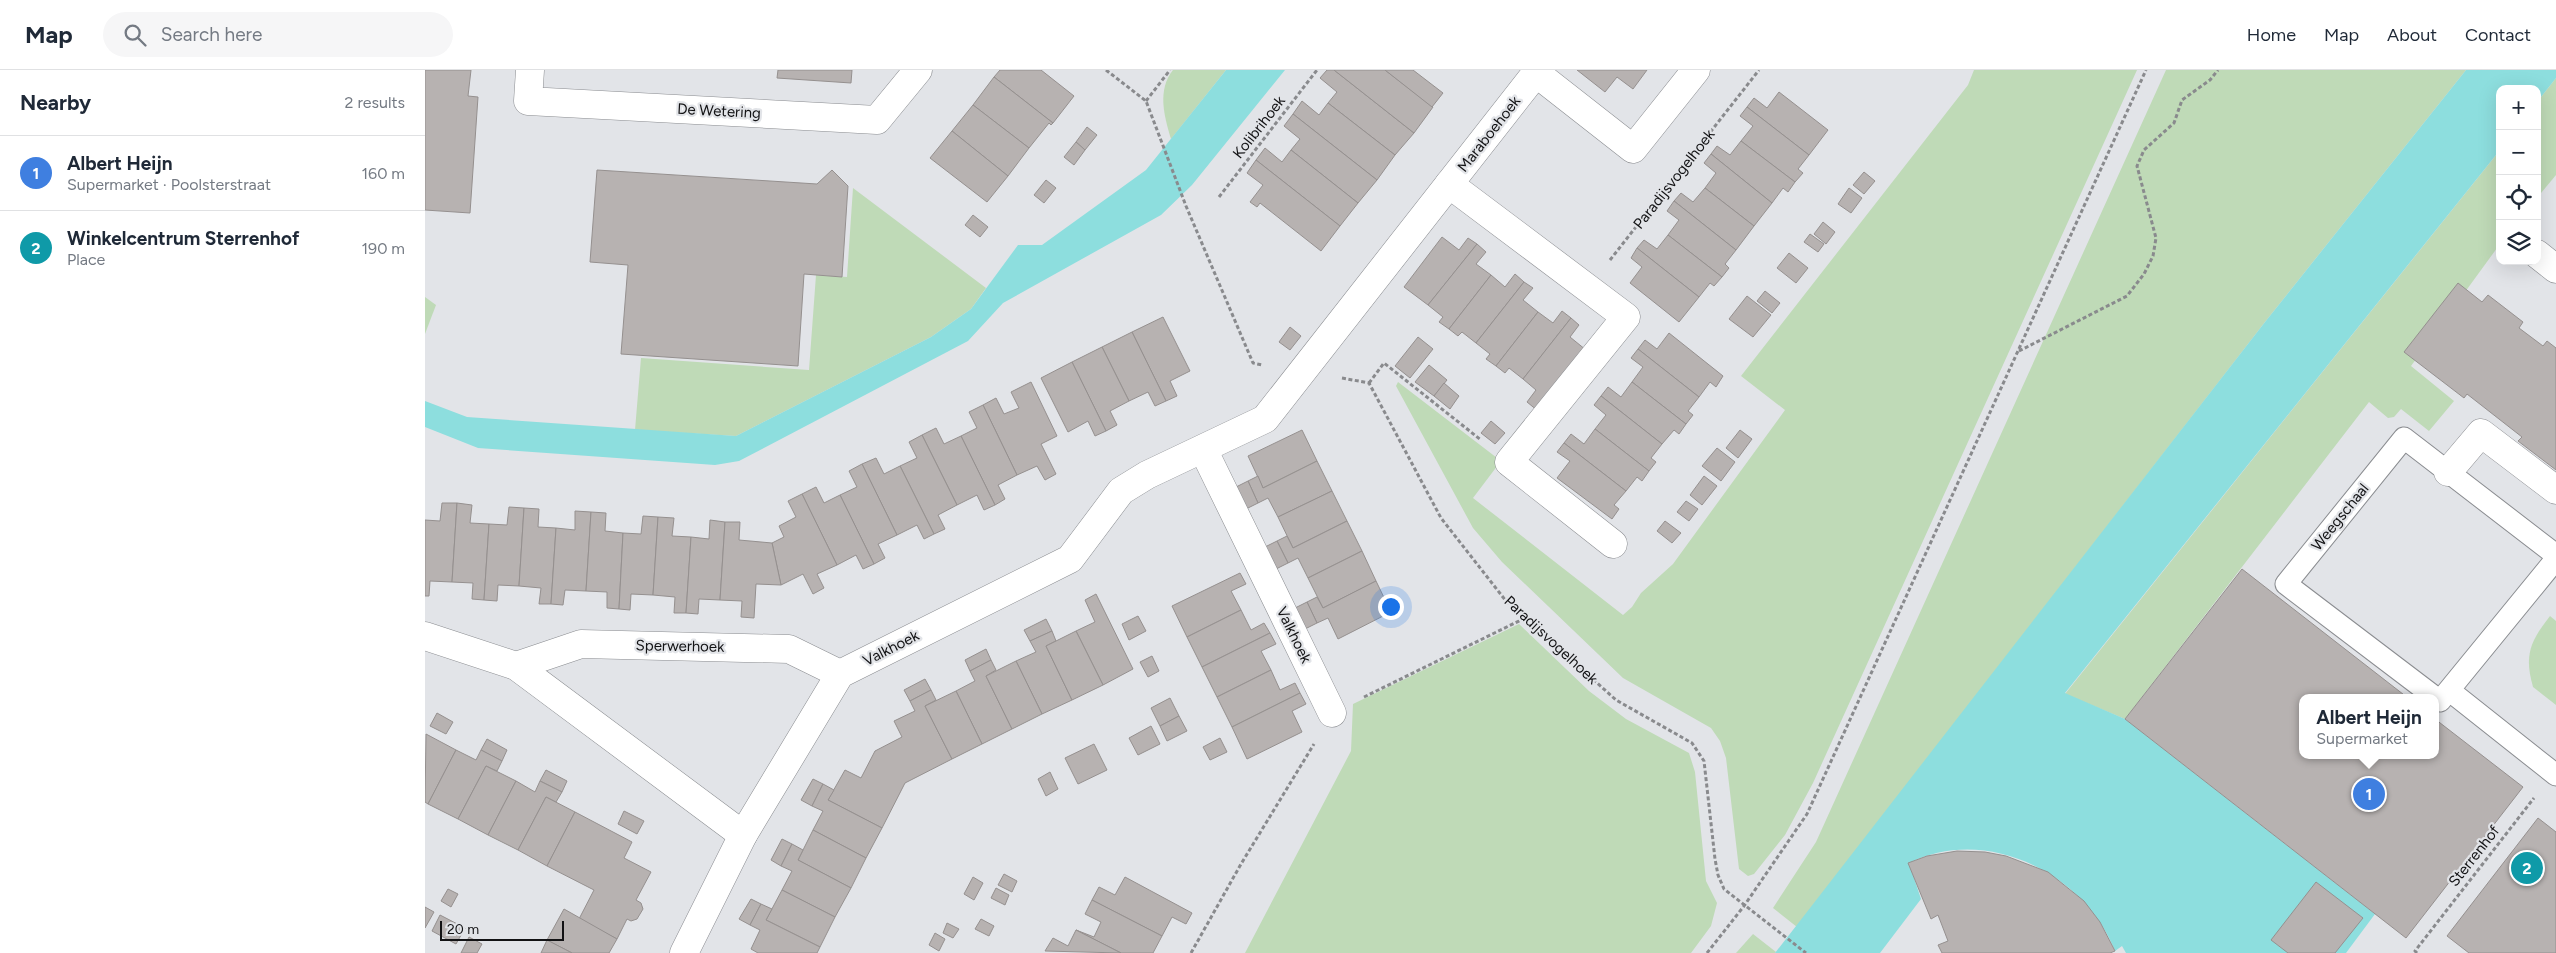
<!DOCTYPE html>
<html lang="en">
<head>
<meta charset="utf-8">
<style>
  body { margin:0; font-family:Figtree,sans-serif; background:#f6f6f7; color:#1f2937 }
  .controls { position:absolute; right:15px; top:15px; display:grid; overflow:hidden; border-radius:10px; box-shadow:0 5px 20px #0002 }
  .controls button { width:45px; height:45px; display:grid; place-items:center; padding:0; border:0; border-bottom:1px solid #e0e1e3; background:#fff; color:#1f2937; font:25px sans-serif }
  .scale { position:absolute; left:15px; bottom:12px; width:124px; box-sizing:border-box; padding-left:5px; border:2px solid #121214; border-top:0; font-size:14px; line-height:18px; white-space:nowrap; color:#121214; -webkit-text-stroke:4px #e2e4e8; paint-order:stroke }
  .you { position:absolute; left:965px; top:536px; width:18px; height:18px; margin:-12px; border:4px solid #fff; border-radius:50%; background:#1a73e8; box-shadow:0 0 0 8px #1a73e833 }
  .badge { display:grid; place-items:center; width:32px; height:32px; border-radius:50%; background:#ea580c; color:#fff; font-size:16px; font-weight:700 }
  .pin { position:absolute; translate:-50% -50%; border:2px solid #fff; box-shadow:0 1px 5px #0006 }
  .popup { position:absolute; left:1874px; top:624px; width:140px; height:65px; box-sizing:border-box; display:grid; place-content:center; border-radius:10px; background:#fff; filter:drop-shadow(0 1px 4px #0005); font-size:16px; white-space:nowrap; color:#747a83 }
  .popup b { font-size:19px; color:#1f2937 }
  .popup::after { content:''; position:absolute; left:50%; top:100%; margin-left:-10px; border:10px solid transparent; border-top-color:#fff }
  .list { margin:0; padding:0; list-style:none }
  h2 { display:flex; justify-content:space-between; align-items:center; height:65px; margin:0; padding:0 20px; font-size:21px }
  h2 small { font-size:16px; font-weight:400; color:#747a83 }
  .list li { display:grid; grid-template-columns:32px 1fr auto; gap:15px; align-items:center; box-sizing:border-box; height:75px; padding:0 20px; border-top:1px solid #e0e1e3 }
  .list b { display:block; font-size:19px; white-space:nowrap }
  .list p { margin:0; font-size:16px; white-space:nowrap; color:#747a83 }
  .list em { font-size:16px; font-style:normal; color:#747a83 }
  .icon { flex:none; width:28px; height:28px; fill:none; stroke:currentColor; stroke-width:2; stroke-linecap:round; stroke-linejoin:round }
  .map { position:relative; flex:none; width:2131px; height:883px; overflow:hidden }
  header { display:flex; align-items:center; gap:30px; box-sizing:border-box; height:70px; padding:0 25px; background:#fff; border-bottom:1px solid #e0e1e3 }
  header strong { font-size:24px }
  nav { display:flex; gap:28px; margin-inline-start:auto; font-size:18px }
  .search { width:350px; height:45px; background:#f6f6f7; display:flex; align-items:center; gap:12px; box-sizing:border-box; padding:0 18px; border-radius:28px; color:#747a83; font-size:19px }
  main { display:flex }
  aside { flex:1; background:#fff }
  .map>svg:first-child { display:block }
</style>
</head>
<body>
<header>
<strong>Map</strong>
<div class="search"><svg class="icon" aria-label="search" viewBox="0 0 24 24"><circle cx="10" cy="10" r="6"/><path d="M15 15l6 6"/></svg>Search here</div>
<nav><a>Home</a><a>Map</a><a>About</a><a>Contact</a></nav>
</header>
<main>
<aside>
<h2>Nearby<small>2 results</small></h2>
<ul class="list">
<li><span class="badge" style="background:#3f7fe0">1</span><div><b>Albert Heijn</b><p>Supermarket · Poolsterstraat</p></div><em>160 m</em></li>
<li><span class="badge" style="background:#0f9aa8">2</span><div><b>Winkelcentrum Sterrenhof</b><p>Place</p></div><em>190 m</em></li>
</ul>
</aside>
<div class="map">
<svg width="2131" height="883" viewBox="0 0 2131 883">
  <rect width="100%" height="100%" fill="#e2e4e8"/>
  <g fill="#bfdab7">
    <path d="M748 0H801L746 69C739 46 732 20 748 0Z"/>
    <path d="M1549 0H1712L1388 713 1360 765 1329 804 1323 806 1314 799 1301 688 1295 671 1286 658 1198 608 1077 492 1048 458 971 316 973 312 1076 391 1048 428 1198 545 1207 537 1216 523 1248 494 1360 340 1316 306 1543 15Z"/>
    <path d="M1741 0H2041L1840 252 1372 857 1348 838 1391 772Z"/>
    <path d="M2131 8V105L2112 128V32Z"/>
    <path d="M2075 80V174L1986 296 2029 331 2004 361 1976 339 1969 347 1963 348 1944 332 1700 649 1640 624Z"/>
    <path d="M428 118 561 218 546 239 506 267 311 366 210 360 216 288 384 300 391 205 422 207Z"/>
    <path d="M0 227 11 235 0 264Z"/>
    <path d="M2125 546 2131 551V635L2108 617C2099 585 2105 572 2125 546Z"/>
    <path d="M1094 554 1164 621 1201 649 1264 683 1270 702 1281 811 1292 833 1286 856 1266 883H820L926 681 928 634Z"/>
    <path d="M1328 864 1351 882 1350 883H1311Z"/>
  </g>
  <g fill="#8ddede">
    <path d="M801 0H860L767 115 736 145 578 233 543 271 314 391 290 395 53 378 0 357V331L42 347 311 366 506 267 546 239 593 175H617L721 100Z"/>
    <path d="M2041 0H2131V8L2112 32V19H2075V80L1640 623 1700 649 1950 844 1921 883H1701L1697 876 1690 881C1660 804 1562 754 1484 793L1496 829 1455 883H1350L1840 252Z"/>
  </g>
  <g fill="#b7b2b1" stroke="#95908f">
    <path d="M0 0H46L43 26 53 27 45 143 0 140Z"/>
    <path d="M353 0H427L426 13 352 8Z"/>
    <path d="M575 0H616L649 26 628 53 569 7Z"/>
    <path d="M902 0H909L989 63 970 85 903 33 912 22 895 8Z"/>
    <path d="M909 0H960L1008 37 989 63Z"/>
    <path d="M960 0H988L1018 23 1007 37Z"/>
    <path d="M1152 0H1222L1208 19 1192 7 1180 22Z"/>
    <path d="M569 7 628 53 626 55 624 53 604 78 548 35Z"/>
    <path d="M1354 22 1403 60 1384 85 1322 37 1329 28 1342 38Z"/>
    <path d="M877 31 894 45 903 33 970 85 952 110 868 44Z"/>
    <path d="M548 35 604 78 583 106 527 61Z"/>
    <path d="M1322 37 1384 85 1373 99 1378 103 1370 112 1316 71 1328 56 1315 46Z"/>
    <path d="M868 44 952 110 933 133 866 80 875 69 859 56Z"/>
    <path d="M662 57 672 65 660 80 651 72Z"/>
    <path d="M527 61 583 106 562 132 505 88Z"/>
    <path d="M1316 71 1370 112 1363 122 1358 118 1347 133 1286 84 1292 76 1305 85Z"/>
    <path d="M651 72 660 80 649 95 639 87Z"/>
    <path d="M840 78 857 92 866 80 933 133 915 156 831 90Z"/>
    <path d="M1286 84 1347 133 1329 156 1280 118 1291 103 1279 93Z"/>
    <path d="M831 90 915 156 896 181 835 133 832 137 825 132 838 115 822 103Z"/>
    <path d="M172 100 392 114 407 100 423 116 417 207 379 204 373 296 196 284 203 195 165 192Z"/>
    <path d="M1439 102 1450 111 1439 124 1428 115Z"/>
    <path d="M621 110 631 118 619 133 609 125Z"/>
    <path d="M1280 118 1329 156 1311 180 1249 131 1256 123 1268 132Z"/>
    <path d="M1424 118 1437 128 1426 143 1413 134Z"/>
    <path d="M1249 131 1311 180 1300 194 1304 198 1297 207 1243 165 1254 150 1242 141Z"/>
    <path d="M548 145 563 157 555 167 540 155Z"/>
    <path d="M1398 152 1410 162 1401 174 1389 164Z"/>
    <path d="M1385 164 1399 174 1393 182 1379 172Z"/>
    <path d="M1243 165 1297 207 1289 216 1285 213 1274 227 1212 178 1219 170 1232 179Z"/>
    <path d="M1017 167 1034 180 1043 168 1052 174 1003 235 979 217Z"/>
    <path d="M1052 174 1061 182 1051 194 1066 205 1024 259 1014 252 1018 247 1003 235Z"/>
    <path d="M1212 178 1274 227 1254 252 1205 213 1217 197 1206 188Z"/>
    <path d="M1364 183 1383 198 1371 213 1352 198Z"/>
    <path d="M1090 204 1099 212 1051 273 1037 262 1033 266 1024 259 1066 205 1080 217Z"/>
    <path d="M1099 212 1108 218 1098 230 1113 242 1071 296 1061 289 1065 284 1051 273Z"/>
    <path d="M2033 213 2057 232 2063 225 2098 252 2094 258 2118 276 2122 271 2131 278V400L2093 371 2097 367 2042 324 2039 328 1979 282Z"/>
    <path d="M1340 221 1355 233 1347 243 1332 231Z"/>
    <path d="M1322 226 1346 245 1328 267 1304 249Z"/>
    <path d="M1137 241 1146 248 1098 309 1084 298 1080 303 1071 296 1113 242 1128 253Z"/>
    <path d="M738 247 765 301 745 311 752 326 741 331 707 262Z"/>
    <path d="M1146 248 1154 255 1145 267 1161 280 1113 341 1102 332 1111 320 1098 309Z"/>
    <path d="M865 257 876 266 865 280 854 272Z"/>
    <path d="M707 262 741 331 730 336 723 322 704 331 677 277Z"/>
    <path d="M1244 263 1298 306 1291 317 1285 312 1274 327 1213 279 1220 270 1232 279Z"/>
    <path d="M993 267 1008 279 985 308 970 296Z"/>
    <path d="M677 277 704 331 685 341 692 355 681 361 647 292Z"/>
    <path d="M1213 279 1274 327 1263 341 1268 345 1261 354 1207 312 1218 297 1206 288Z"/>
    <path d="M647 292 681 361 670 366 663 351 643 362 616 308Z"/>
    <path d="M1004 295 1022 310 1009 326 990 312Z"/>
    <path d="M606 312 632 366 616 374 631 404 620 410 612 396 592 405 558 335 571 328 579 344 594 338 586 322Z"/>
    <path d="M1207 312 1261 354 1254 364 1249 360 1237 374 1176 326 1183 317 1196 327Z"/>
    <path d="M1019 313 1034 326 1025 339 1009 326Z"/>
    <path d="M1176 326 1237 374 1226 388 1231 392 1224 401 1170 359 1181 345 1169 335Z"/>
    <path d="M558 335 592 405 573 415 580 429 570 435 536 366 552 358 544 342Z"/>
    <path d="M1066 351 1080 363 1070 374 1056 363Z"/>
    <path d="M511 358 519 374 536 366 570 435 559 440 552 425 532 435 497 365Z"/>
    <path d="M1170 359 1224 401 1217 411 1212 407 1201 421 1139 373 1146 364 1159 374Z"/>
    <path d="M877 360 892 391 838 418 823 386Z"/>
    <path d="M1315 360 1327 369 1313 388 1301 378Z"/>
    <path d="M497 365 532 435 513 445 520 459 509 464 475 396 492 388 484 372Z"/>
    <path d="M1139 373 1201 421 1189 435 1194 439 1187 449 1132 408 1145 391 1132 382Z"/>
    <path d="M1292 378 1310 392 1296 411 1277 396Z"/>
    <path d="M451 388 459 404 475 396 509 464 499 469 492 455 472 465 437 394Z"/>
    <path d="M892 391 907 421 853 447 843 428 833 433 823 411 833 406 838 418Z"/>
    <path d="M437 394 472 465 453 474 460 488 449 494 415 425 432 417 424 401Z"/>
    <path d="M1279 406 1292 416 1277 435 1265 425Z"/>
    <path d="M823 411 833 433 821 439 811 417Z"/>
    <path d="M391 417 399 433 415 425 449 494 438 499 431 485 412 495 377 424Z"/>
    <path d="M907 421 922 451 868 478 853 447Z"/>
    <path d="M377 424 412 495 392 504 399 518 388 524 378 504 356 515 347 473 359 467 354 456 371 447 363 431Z"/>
    <path d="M1261 431 1273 439 1264 451 1252 442Z"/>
    <path d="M17 433H32L27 512 5 511 4 526H0V450L15 451Z"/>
    <path d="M32 433 47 435 45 453 64 454 59 530 47 529 48 513 27 512Z"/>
    <path d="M84 437 99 438 94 516 73 515 72 531 59 530 64 454 82 455Z"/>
    <path d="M99 438 114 439 113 457 131 458 126 534H114L116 518 94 516Z"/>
    <path d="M150 441 166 442 161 521 140 520 138 535 126 534 131 458 150 460Z"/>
    <path d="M166 442 181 443 180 461 198 463 194 539 182 538V522L161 521Z"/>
    <path d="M218 446 233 447 228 525 206 524 205 540 194 539 198 463 216 464Z"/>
    <path d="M233 447 249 448 247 466 266 467 261 543H249L250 527 228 525Z"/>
    <path d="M285 450 300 452 295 530 274 529 273 544 261 543 266 467 284 469Z"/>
    <path d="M922 451 937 481 883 508 873 488 863 493 852 471 862 466 868 478Z"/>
    <path d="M1240 451 1256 463 1247 473 1232 461Z"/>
    <path d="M300 452H315L314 470 347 473 356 515 331 514 329 548 316 547 317 531 295 530Z"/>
    <path d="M852 471 863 493 851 499 840 477Z"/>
    <path d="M937 481 951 511 898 538 883 508Z"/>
    <path d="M1817 499 1983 628H1878V685H2010V649L2098 717 1981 868 1700 649Z"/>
    <path d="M815 503 821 514 806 521 816 540 762 567 747 536Z"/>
    <path d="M951 511 966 542 913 569 903 548 892 553 882 532 892 527 898 538Z"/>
    <path d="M671 524 708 599 678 615 651 561 670 552 660 530Z"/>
    <path d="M882 532 892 553 880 559 870 538Z"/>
    <path d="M816 540 826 560 839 553 845 563 777 597 762 567Z"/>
    <path d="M713 546 721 561 704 570 697 554Z"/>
    <path d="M621 549 627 561 605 571 599 560Z"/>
    <path d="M627 561 631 571 621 576 647 630 617 644 591 591 611 582 605 571Z"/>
    <path d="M651 561 678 615 647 630 621 576Z"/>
    <path d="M845 563 851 574 836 581 846 600 792 627 777 597Z"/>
    <path d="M561 579 566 590 545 601 540 590Z"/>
    <path d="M727 586 734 601 723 607 715 592Z"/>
    <path d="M566 590 571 600 561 606 587 659 557 674 531 621 550 611 545 601Z"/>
    <path d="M591 591 617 644 587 659 561 606Z"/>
    <path d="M846 600 855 620 870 613 875 623 807 657 792 627Z"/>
    <path d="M500 609 506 620 485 631 479 620Z"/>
    <path d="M506 620 511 630 500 636 527 689 480 713 457 758 403 730 420 700 436 708 450 681 477 667 469 651 490 641 485 631Z"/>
    <path d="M531 621 557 674 527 689 500 636Z"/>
    <path d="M875 623 881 634 867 641 877 662 822 689 807 657Z"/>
    <path d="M745 628 754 646 735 656 726 638Z"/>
    <path d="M12 643 28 652 21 664 5 656Z"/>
    <path d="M754 646 762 661 742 671 735 656Z"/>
    <path d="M726 656 735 674 713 685 704 668Z"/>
    <path d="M1 664 31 680 3 734 0 732Z"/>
    <path d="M795 668 802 682 785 690 778 677Z"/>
    <path d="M62 669 82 680 77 691 56 680Z"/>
    <path d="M669 674 682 700 653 714 640 688Z"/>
    <path d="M31 680 51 690 56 680 77 691 72 701 61 696 33 749 3 734Z"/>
    <path d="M61 696 91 711 63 765 33 749Z"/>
    <path d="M121 700 142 711 137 722 115 711Z"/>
    <path d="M625 702 633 719 621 726 613 709Z"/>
    <path d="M388 709 398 714 387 736 376 730Z"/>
    <path d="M91 711 110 722 115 711 137 722 131 732 121 727 93 780 63 765Z"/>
    <path d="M398 714 409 720 403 730 457 758 441 788 388 760 398 741 387 736Z"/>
    <path d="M121 727 150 742 122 796 93 780Z"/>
    <path d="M199 741 219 751 212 764 193 754Z"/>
    <path d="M150 742 207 772 199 788 226 802 211 830 216 833 218 839 212 849 206 851 202 849 192 869 154 849 169 820 122 796Z"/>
    <path d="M2113 748 2131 762V883H2044L2022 866Z"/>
    <path d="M388 760 441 788 426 818 373 790Z"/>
    <path d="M357 769 367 774 356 796 346 790Z"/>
    <path d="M367 774 378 780 373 790 426 818 410 847 357 820 367 801 356 796Z"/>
    <path d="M1532 781 1560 782 1581 786 1623 802 1659 831 1675 852 1690 881 1685 883H1517L1513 875 1523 871 1513 845 1506 849 1483 793 1502 786Z"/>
    <path d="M579 804 592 811 587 822 573 815Z"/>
    <path d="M548 807 558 813 549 830 539 824Z"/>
    <path d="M700 807 767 843 761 854 747 847 737 866 667 830 674 817 690 825Z"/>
    <path d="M1891 812 1938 848 1910 883H1863L1846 870Z"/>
    <path d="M571 818 584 825 580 835 566 828Z"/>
    <path d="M23 819 33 824 26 837 16 831Z"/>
    <path d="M357 820 410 847 395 877 341 850Z"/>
    <path d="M326 829 336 834 325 855 314 849Z"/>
    <path d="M667 830 737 866 728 883H696L651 860 669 867 676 852 660 844Z"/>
    <path d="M336 834 347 839 341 850 395 877 392 883H333L326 879 335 860 325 855Z"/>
    <path d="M0 837 9 842 0 858Z"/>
    <path d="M139 839 192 869 184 883H147L122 870Z"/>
    <path d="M15 845 40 858 31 874 7 861Z"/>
    <path d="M556 849 569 856 564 866 550 859Z"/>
    <path d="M522 853 534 859 528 868 518 863Z"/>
    <path d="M651 860 696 883 620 881 628 868 643 876Z"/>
    <path d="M510 863 520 869 514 881 504 875Z"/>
    <path d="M44 867 57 874 52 883H36Z"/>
    <path d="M122 870 147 883H116Z"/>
  </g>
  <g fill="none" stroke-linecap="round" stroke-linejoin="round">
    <defs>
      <g id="lane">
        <path d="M2131 485 1979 368 1861 514 2015 631 2131 489"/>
        <path d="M2025 621 2131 705"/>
      </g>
      <g id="street">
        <path d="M105 0 103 31 452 50 493 0"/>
        <path d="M1024 114 1201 247 1084 392 1188 474"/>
        <path d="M2112 184 2131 199"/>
        <path d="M778 379 907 643"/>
        <path d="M2023 402 2056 363 2131 420"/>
        <path d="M0 566 91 596 318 765"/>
        <path d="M91 596 156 574 364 579 415 604"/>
        <path d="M259 883 318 765 415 604 645 489 696 421 722 405 840 349 1111 3 1208 79 1271 0"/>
      </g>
    </defs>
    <use href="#lane" stroke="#8a8c90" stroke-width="23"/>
    <use href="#street" stroke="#8a8c90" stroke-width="29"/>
    <g stroke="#898a8d" stroke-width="3" stroke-dasharray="4 2.5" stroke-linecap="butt">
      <path d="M681 0 721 31 761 136 828 293 837 295"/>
      <path d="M721 31 745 0"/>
      <path d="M794 127 892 0"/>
      <path d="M1185 190 1334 0"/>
      <path d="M1594 281 1702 226 1719 204 1728 186 1731 168 1712 96 1719 80 1749 53 1757 30 1785 10 1793 0"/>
      <path d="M917 308 944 313 1016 448 1081 531 1191 630 1267 673 1279 691 1290 789 1293 805 1299 819 1381 883"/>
      <path d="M944 313 959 293 1056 370"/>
      <path d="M939 627 1100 548"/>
      <path d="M766 883 816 794 889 674"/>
      <path d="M1282 883 1319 836 1382 744 1721 0"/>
      <path d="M1992 883 1990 881 2109 728"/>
    </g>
    <use href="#lane" stroke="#fff" stroke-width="21"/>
    <use href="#street" stroke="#fff" stroke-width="28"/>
  </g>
  <g text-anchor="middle" stroke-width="4.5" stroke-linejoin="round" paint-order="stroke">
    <g font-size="15" fill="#121214" stroke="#e2e4e8">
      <text transform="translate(294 41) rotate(3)" y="5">De Wetering</text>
      <text transform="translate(834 57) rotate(-52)" y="5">Kolibrihoek</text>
      <text transform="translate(1064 64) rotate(-52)" y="5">Maraboehoek</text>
      <text transform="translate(1249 109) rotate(-52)" y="5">Paradijsvogelhoek</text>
      <text transform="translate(1915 447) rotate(-51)" y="5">Weegschaal</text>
      <text transform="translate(869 565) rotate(64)" y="5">Valkhoek</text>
      <text transform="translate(1126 570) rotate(43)" y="5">Paradijsvogelhoek</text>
      <text transform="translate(255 576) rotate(1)" y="5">Sperwerhoek</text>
      <text transform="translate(466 578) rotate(-27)" y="5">Valkhoek</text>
      <text transform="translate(2049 786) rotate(-52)" y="5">Sterrenhof</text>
    </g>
  </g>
</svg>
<div class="controls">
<button>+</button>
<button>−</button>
<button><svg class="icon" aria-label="locate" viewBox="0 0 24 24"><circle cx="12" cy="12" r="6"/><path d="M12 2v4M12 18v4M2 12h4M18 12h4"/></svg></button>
<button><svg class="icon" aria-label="layers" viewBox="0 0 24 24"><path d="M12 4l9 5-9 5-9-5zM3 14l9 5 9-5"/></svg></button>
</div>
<div class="scale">20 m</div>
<div class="you"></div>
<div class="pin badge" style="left:1944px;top:724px;background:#3f7fe0">1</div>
<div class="popup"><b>Albert Heijn</b>Supermarket</div>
<div class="pin badge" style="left:2102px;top:798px;background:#0f9aa8">2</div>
</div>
</main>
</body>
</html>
